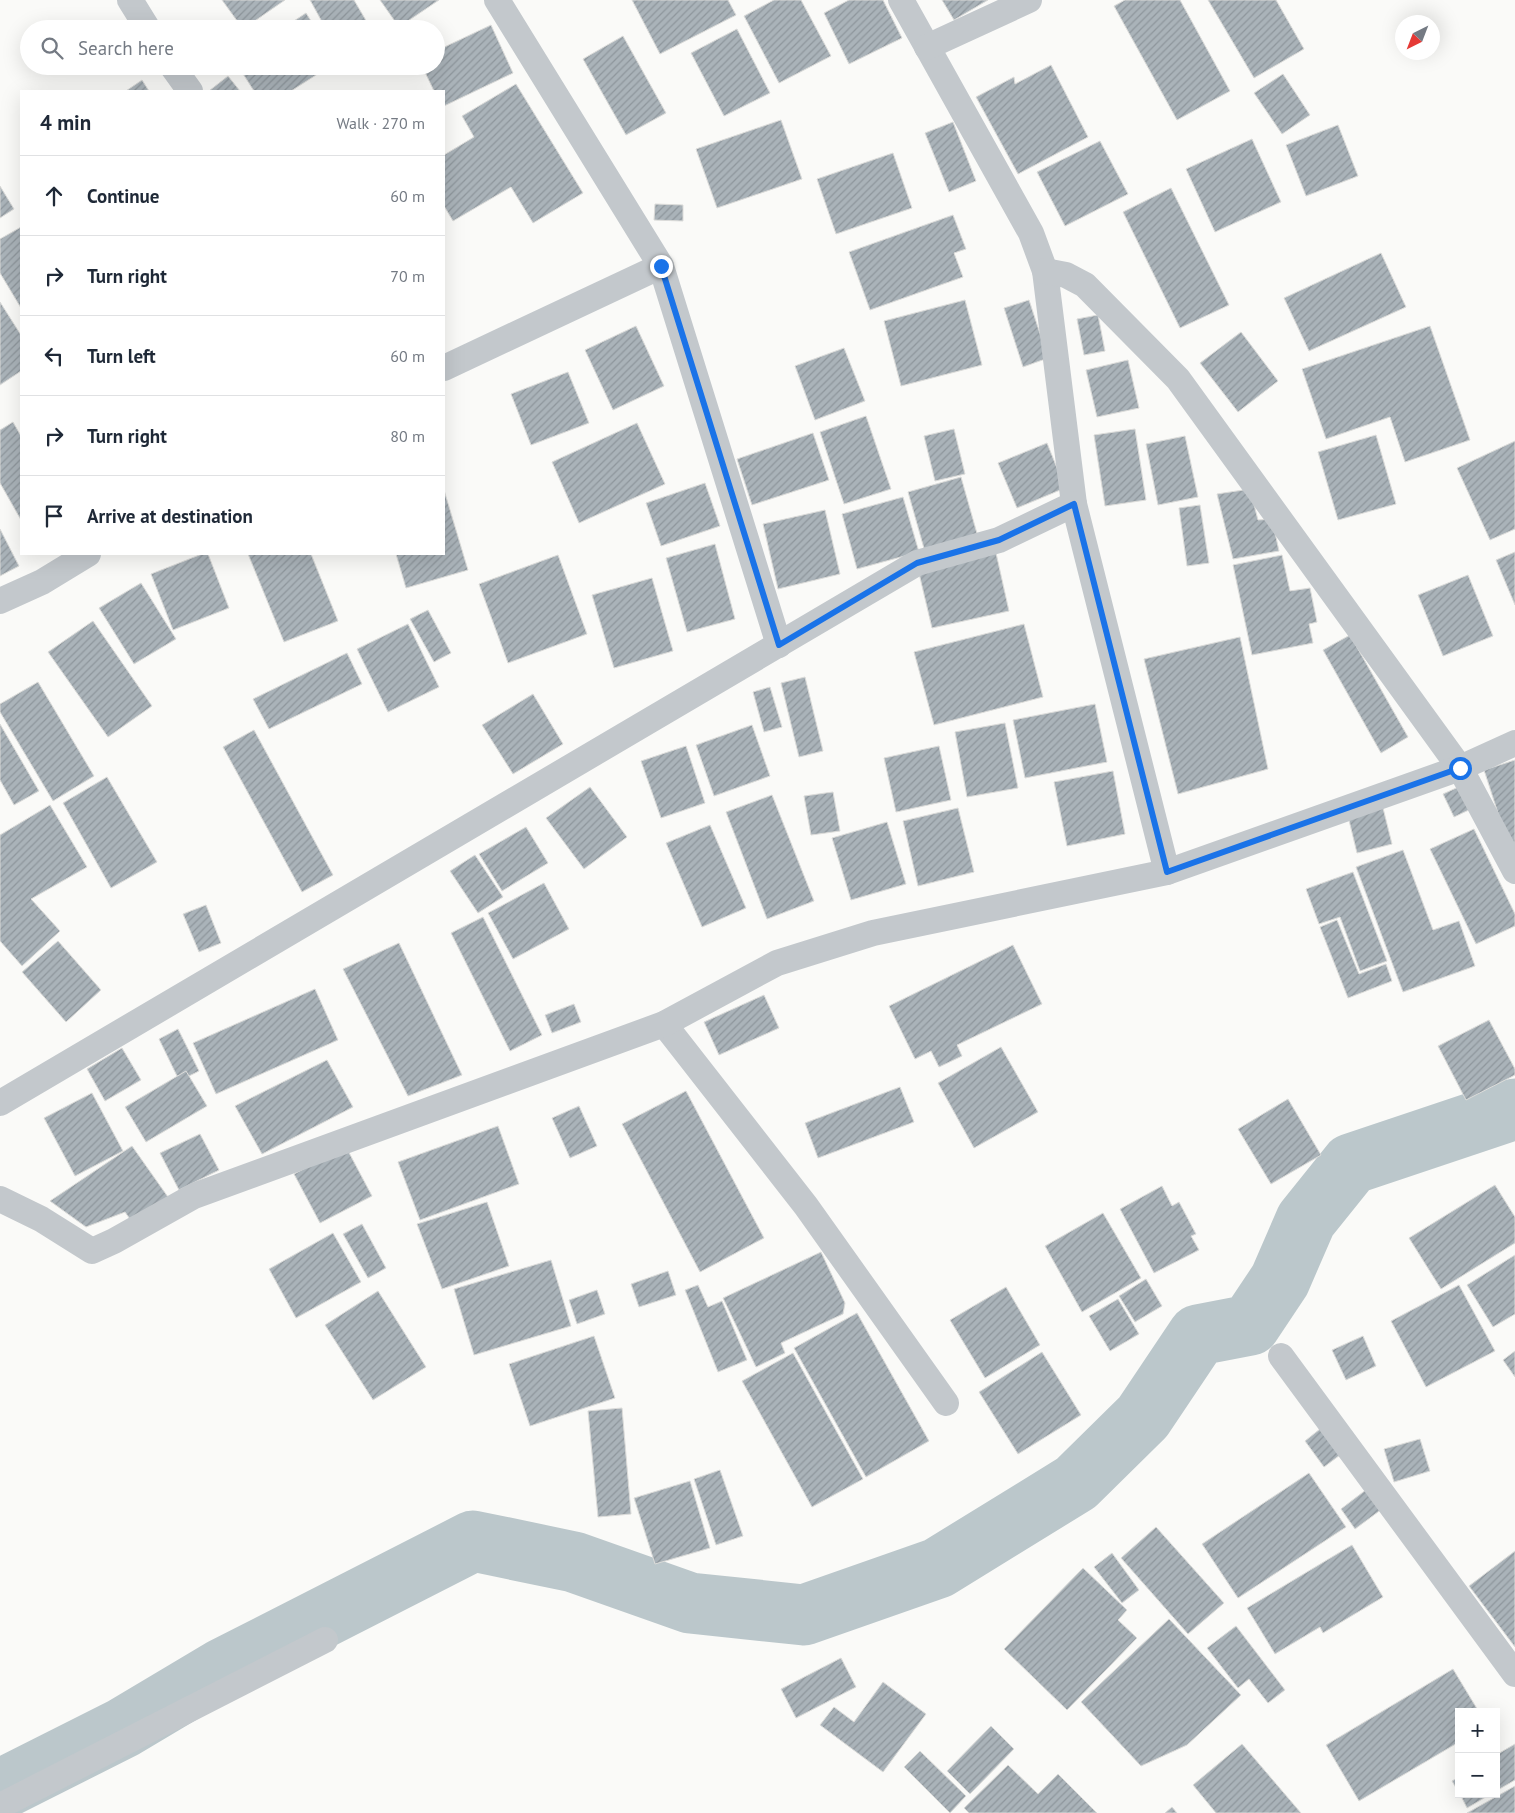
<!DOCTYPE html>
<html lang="en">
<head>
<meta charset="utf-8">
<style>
  body { margin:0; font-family:"PT Sans",sans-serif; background:#f6f6f7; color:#1f2937 }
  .controls { position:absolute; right:15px; bottom:15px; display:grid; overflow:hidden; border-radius:0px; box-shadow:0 5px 20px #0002 }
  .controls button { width:45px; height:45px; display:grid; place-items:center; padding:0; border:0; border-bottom:1px solid #e0e1e3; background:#fff; color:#1f2937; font:25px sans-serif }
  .compass { position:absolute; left:1395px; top:15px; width:45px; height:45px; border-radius:50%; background:#fff; box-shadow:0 5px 20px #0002; rotate:222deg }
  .stop { position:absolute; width:15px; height:15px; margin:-11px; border:4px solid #1a73e8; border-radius:50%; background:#fff }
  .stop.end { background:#1a73e8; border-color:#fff; box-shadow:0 1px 5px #0008 }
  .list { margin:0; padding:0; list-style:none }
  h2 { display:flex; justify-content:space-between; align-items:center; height:65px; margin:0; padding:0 20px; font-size:21px }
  h2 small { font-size:16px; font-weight:400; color:#747a83 }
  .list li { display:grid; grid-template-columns:32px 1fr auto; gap:15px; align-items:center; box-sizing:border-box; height:80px; padding:0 20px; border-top:1px solid #e0e1e3 }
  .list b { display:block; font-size:19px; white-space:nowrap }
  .list em { font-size:16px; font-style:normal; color:#747a83 }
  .icon { flex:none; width:28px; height:28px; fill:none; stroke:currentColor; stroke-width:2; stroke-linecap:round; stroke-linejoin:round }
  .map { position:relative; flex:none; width:1515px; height:1813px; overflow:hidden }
  .search { position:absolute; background:#fff; box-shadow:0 5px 20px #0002; left:20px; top:20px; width:425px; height:55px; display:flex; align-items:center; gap:12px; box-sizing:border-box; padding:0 18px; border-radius:28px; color:#747a83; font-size:19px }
  .panel { position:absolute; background:#fff; box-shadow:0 5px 20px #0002; left:20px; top:90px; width:425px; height:465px; border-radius:0px }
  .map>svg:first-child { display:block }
</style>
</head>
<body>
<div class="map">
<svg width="1515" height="1813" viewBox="0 0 1515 1813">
  <defs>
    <pattern id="building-hatch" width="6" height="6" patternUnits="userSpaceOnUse" patternTransform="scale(1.25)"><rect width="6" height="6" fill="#aab3b9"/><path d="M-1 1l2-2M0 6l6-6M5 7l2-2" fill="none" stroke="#8e969c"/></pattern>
  </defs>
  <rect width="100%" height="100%" fill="#fafaf8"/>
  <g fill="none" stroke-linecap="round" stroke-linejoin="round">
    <path stroke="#bbc7cb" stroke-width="61" d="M0 1790 123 1728 222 1669 473 1541 574 1562 690 1603 804 1615 938 1568 1076 1483 1143 1417 1198 1335 1250 1325 1280 1280 1306 1220 1351 1164 1515 1109"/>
  </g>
  <g fill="url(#building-hatch)" stroke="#dcdcda">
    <path d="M222 0H285L243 29Z"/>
    <path d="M310 0H354L371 29H326Z"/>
    <path d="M380 0H439L399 27Z"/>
    <path d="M632 0H728L736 15 660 54Z"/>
    <path d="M774 0H801L831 56 779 83 744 16Z"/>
    <path d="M849 0H883L902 38 849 64 824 13Z"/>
    <path d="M942 0H988L954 20Z"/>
    <path d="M1125 0H1180L1230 91 1177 120 1114 6Z"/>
    <path d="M1208 0H1276L1304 49 1254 78Z"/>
    <path d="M306 13 316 29H282Z"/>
    <path d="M491 25 513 73 444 106V91H434L422 66H436V51Z"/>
    <path d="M737 29 770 93 724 116 691 53Z"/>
    <path d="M623 36 666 113 626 135 583 59Z"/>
    <path d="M1051 65 1088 137 1018 174 976 97 1014 77 1015 84Z"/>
    <path d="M238 66H330L291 91H254Z"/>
    <path d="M1283 74 1310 115 1282 134 1254 93Z"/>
    <path d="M228 76 240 91H209Z"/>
    <path d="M142 80 149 91H126Z"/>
    <path d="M516 84 583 193 533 223 511 187 453 221 444 206V155L474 137 462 116Z"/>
    <path d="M781 120 802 179 717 208 696 149Z"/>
    <path d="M953 122 976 181 949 192 925 133Z"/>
    <path d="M1338 125 1358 176 1306 196 1286 145Z"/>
    <path d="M1252 139 1281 202 1215 232 1186 169Z"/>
    <path d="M1100 141 1128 194 1065 226 1037 172Z"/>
    <path d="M893 153 912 208 836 234 817 179Z"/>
    <path d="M0 186 14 209 0 218Z"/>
    <path d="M1171 188 1229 305 1180 328 1123 212Z"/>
    <path d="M655 204 683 205V221L654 220Z"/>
    <path d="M953 215 966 249 954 253 963 277 870 310 849 252Z"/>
    <path d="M21 227V308L0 273V239Z"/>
    <path d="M1381 253 1406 307 1309 351 1284 298Z"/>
    <path d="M965 300 982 365 901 386 884 321Z"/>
    <path d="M1029 300 1048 358 1023 367 1004 308Z"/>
    <path d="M0 302 21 335V371L0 385Z"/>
    <path d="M1098 315 1105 351 1084 355 1077 319Z"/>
    <path d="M636 326 664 386 613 410 585 350Z"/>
    <path d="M1430 326 1470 440 1405 462 1390 417 1326 439 1302 369Z"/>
    <path d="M1241 332 1278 381 1238 412 1200 363Z"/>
    <path d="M844 348 865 401 815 420 795 366Z"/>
    <path d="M1128 360 1139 408 1097 417 1086 370Z"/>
    <path d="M568 372 589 423 531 445 511 394Z"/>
    <path d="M866 416 891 489 844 504 820 432Z"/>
    <path d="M13 422 21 436V520L0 483V430Z"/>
    <path d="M637 423 665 484 579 523 552 462Z"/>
    <path d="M954 429 965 474 935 481 924 436Z"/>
    <path d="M1135 429 1146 500 1105 506 1094 435Z"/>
    <path d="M813 433 829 480 752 505 737 459Z"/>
    <path d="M1376 435 1396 504 1338 520 1318 452Z"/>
    <path d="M1185 436 1198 497 1158 505 1146 444Z"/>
    <path d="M1515 441V529L1490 540 1457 468Z"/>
    <path d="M1047 443 1065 488 1017 508 998 463Z"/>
    <path d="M961 477 978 537 925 552 908 492Z"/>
    <path d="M705 483 720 526 661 546 646 503Z"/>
    <path d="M1250 489 1258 520 1272 519 1279 551 1233 559 1217 494Z"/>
    <path d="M444 490 468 570 406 588 396 554H444Z"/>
    <path d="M903 497 919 552 857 569 842 514Z"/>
    <path d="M1200 505 1209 563 1187 566 1179 508Z"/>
    <path d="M825 510 840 574 778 589 763 524Z"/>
    <path d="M0 529 19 566 0 576Z"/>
    <path d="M715 544 735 619 687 632 666 558Z"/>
    <path d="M1515 552V605L1496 560Z"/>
    <path d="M996 553 1009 611 932 628 918 569Z"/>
    <path d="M202 554H208L229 608 173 630 151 574Z"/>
    <path d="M248 554H311L338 621 284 642Z"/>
    <path d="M558 555 587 634 508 663 479 584Z"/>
    <path d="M1282 555 1290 591 1310 588 1317 622 1309 624 1313 643 1252 655 1233 565Z"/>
    <path d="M1468 575 1493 636 1443 656 1418 595Z"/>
    <path d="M652 578 673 651 614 668 592 595Z"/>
    <path d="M141 583 176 639 134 664 99 608Z"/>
    <path d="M428 610 451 653 434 662 410 619Z"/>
    <path d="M93 621 152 706 108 737 48 652Z"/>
    <path d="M408 624 439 687 388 712 357 649Z"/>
    <path d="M1024 624 1043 697 934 725 914 652Z"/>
    <path d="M1350 635 1408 737 1381 753 1323 650Z"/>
    <path d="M1240 637 1268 769 1178 794 1144 659Z"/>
    <path d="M347 653 362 684 269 729 253 699Z"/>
    <path d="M805 677 823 751 799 757 781 683Z"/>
    <path d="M38 682 94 776 53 801 0 712V704Z"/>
    <path d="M770 687 782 727 764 732 753 692Z"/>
    <path d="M533 694 563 744 513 774 482 725Z"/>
    <path d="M1095 704 1107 762 1025 778 1013 720Z"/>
    <path d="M1005 723 1018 788 967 797 955 732Z"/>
    <path d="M0 724 39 791 14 805 0 780Z"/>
    <path d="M752 725 770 776 714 796 696 745Z"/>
    <path d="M254 730 333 875 302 892 223 747Z"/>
    <path d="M686 746 705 803 661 818 641 761Z"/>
    <path d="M939 746 951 800 896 812 884 758Z"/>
    <path d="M1515 760V855L1512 856 1484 770Z"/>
    <path d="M1113 771 1125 834 1067 846 1054 782Z"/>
    <path d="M107 777 157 862 111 888 63 803Z"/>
    <path d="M1463 785 1473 808 1454 817 1443 794Z"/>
    <path d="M590 787 627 837 584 869 546 818Z"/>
    <path d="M833 792 840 831 811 835 804 796Z"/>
    <path d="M772 795 814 901 767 919 726 812Z"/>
    <path d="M1382 804 1392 844 1357 853 1347 812Z"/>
    <path d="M50 805 87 867 31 899 60 931 22 966 0 941V835Z"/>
    <path d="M958 808 974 872 918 886 903 821Z"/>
    <path d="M887 822 906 884 851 900 832 838Z"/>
    <path d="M710 825 746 908 702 927 666 843Z"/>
    <path d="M526 827 548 863 502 891 479 854Z"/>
    <path d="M1474 829 1515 914V926L1476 944 1430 849Z"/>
    <path d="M1403 850 1433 930 1459 921 1475 966 1403 992 1356 867Z"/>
    <path d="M475 855 503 897 478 913 450 871Z"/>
    <path d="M1353 872 1387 961 1360 971 1340 917 1319 924 1306 889Z"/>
    <path d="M544 883 569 929 513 959 488 913Z"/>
    <path d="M206 905 221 943 199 952 183 914Z"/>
    <path d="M483 917 542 1035 510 1051 451 933Z"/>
    <path d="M1337 920 1359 974 1386 964 1392 981 1348 998 1320 927Z"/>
    <path d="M58 941 101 990 66 1022 22 972Z"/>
    <path d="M399 943 462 1075 408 1096 343 969Z"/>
    <path d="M1013 945 1042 1004 957 1045 962 1056 939 1067 931 1051 915 1059 889 1006Z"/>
    <path d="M315 989 338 1040 216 1094 193 1043Z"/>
    <path d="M764 995 779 1028 719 1055 704 1022Z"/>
    <path d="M574 1004 581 1022 552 1033 545 1015Z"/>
    <path d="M1489 1020 1515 1069V1075L1466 1100 1438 1046Z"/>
    <path d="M178 1029 199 1071 189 1076H177L159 1039Z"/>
    <path d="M1001 1047 1038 1112 974 1148 938 1083Z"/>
    <path d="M122 1048 141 1080 105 1101 87 1069Z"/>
    <path d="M327 1060 353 1107 262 1154 235 1106Z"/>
    <path d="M186 1071 207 1106 146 1142 125 1107Z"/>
    <path d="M900 1087 914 1122 818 1158 805 1123Z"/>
    <path d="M686 1091 764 1238 700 1272 622 1124Z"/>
    <path d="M92 1093 123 1151 75 1176 44 1118Z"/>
    <path d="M1288 1099 1321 1155 1271 1184 1238 1129Z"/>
    <path d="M579 1106 597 1146 570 1158 552 1118Z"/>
    <path d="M498 1126 519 1184 420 1220 398 1162Z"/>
    <path d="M200 1134 219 1170 179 1190 160 1153Z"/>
    <path d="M132 1146 168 1197 132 1222 125 1212 86 1227 50 1201Z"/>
    <path d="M346 1147 372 1196 320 1223 294 1174Z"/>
    <path d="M1495 1185 1515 1217V1243L1441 1289 1409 1238Z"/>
    <path d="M1162 1186 1172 1206 1179 1202 1196 1234 1191 1236 1199 1250 1154 1273 1120 1209Z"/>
    <path d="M487 1202 509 1266 442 1289 417 1224Z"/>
    <path d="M1103 1213 1141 1278 1082 1312 1045 1246Z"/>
    <path d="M362 1224 386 1268 368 1278 343 1234Z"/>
    <path d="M333 1233 361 1282 296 1318 269 1269Z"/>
    <path d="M821 1252 845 1303 843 1314 781 1343 785 1353 756 1367 723 1298Z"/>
    <path d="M1515 1255V1314L1493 1327 1467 1285Z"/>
    <path d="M551 1260 571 1326 474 1355 454 1289Z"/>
    <path d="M668 1271 676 1295 639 1307 631 1284Z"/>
    <path d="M1146 1279 1162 1306 1135 1322 1119 1296Z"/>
    <path d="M698 1285 708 1307 722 1301 747 1360 718 1372 685 1290Z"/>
    <path d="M1459 1285 1495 1351 1426 1387 1391 1321Z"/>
    <path d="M1006 1287 1040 1345 985 1378 950 1320Z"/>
    <path d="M597 1290 605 1314 577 1324 569 1300Z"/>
    <path d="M378 1291 426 1367 373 1400 325 1325Z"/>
    <path d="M1118 1299 1139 1334 1110 1351 1089 1316Z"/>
    <path d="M857 1313 929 1441 866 1477 794 1348Z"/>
    <path d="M594 1336 615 1398 530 1426 509 1364Z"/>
    <path d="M1363 1336 1376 1366 1346 1380 1332 1350Z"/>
    <path d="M1515 1351V1377L1503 1360Z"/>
    <path d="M1042 1352 1081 1415 1018 1454 979 1392Z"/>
    <path d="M793 1353 863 1479 812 1507 742 1381Z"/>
    <path d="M622 1408 631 1514 598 1517 588 1411Z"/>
    <path d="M1320 1429 1340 1455 1324 1467 1305 1441Z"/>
    <path d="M1420 1439 1430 1471 1394 1482 1384 1449Z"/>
    <path d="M720 1470 743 1536 716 1545 694 1479Z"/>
    <path d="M1309 1473 1346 1527 1238 1598 1202 1544Z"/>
    <path d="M690 1481 710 1548 655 1564 634 1498Z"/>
    <path d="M1367 1489 1382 1509 1355 1529 1341 1509Z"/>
    <path d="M1156 1527 1224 1603 1188 1634 1121 1558Z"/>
    <path d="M1352 1545 1383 1597 1323 1633 1320 1627 1275 1654 1247 1608Z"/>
    <path d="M1515 1551V1647L1469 1586Z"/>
    <path d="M1112 1553 1139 1590 1122 1603 1094 1567Z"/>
    <path d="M1083 1568 1127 1610 1118 1620 1137 1638 1067 1710 1004 1649Z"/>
    <path d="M1169 1619 1241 1695 1187 1745 1141 1766 1081 1702Z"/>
    <path d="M1236 1626 1285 1690 1268 1703 1249 1679 1238 1688 1207 1648Z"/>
    <path d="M841 1658 856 1687 796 1718 781 1689Z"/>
    <path d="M1453 1669 1479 1712H1459V1742L1359 1801 1326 1745Z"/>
    <path d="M883 1682 926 1714 883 1772 820 1725 834 1707 854 1722Z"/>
    <path d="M991 1726 1014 1749 970 1794 947 1771Z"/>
    <path d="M1242 1744 1301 1813H1216L1193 1785Z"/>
    <path d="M1515 1744V1780L1496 1791V1755Z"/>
    <path d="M920 1751 966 1796 950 1813 904 1767Z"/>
    <path d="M1008 1765 1038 1794 1058 1774 1097 1813H969L964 1808Z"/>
    <path d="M1459 1777V1793L1452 1781Z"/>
    <path d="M1515 1786V1813H1467Z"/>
    <path d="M1460 1794H1491L1467 1808Z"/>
    <path d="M1172 1807 1177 1813H1165Z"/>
  </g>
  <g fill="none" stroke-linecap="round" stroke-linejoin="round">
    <g stroke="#c3c8cc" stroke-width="26">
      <path d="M130 0 148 29"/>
      <path d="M497 0 661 266 779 645"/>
      <path d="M901 0 1031 233 1045 271 1074 504 1167 872"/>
      <path d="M927 47 1029 0"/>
      <path d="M172 66 190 91"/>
      <path d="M1045 271 1066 275 1085 285 1178 379 1460 768 1515 871"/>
      <path d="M444 368 661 266"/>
      <path d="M0 601 42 582 88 554"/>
      <path d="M664 1024 806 1206 946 1403"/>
      <path d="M0 1103 917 563 999 540 1074 504"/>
      <path d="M0 1199 41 1219 92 1251 114 1241 194 1196 664 1024 777 963 873 933 1167 872 1460 768 1515 743"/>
      <path d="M1281 1356 1515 1674"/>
      <path d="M0 1806 325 1640"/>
    </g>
  </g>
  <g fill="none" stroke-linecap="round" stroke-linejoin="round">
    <path stroke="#1a73e8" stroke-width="6" d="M661 266 779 645 917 563 999 540 1074 504 1167 872 1460 768"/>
  </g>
</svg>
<div class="controls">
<button>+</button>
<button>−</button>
</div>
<svg class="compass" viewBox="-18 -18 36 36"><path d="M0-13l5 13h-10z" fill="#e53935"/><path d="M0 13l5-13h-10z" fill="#747a83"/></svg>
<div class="stop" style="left:1460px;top:768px"></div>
<div class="stop end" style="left:661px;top:266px"></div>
<div class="search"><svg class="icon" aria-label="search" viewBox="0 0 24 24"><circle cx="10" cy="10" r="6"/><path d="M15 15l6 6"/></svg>Search here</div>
<section class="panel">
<h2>4 min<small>Walk · 270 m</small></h2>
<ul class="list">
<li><svg class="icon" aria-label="ahead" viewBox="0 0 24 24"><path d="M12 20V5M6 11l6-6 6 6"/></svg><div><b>Continue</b></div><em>60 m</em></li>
<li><svg class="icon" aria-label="right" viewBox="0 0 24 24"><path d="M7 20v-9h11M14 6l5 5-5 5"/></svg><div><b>Turn right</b></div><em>70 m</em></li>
<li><svg class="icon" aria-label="left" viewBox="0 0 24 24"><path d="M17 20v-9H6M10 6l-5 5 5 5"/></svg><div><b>Turn left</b></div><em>60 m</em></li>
<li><svg class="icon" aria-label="right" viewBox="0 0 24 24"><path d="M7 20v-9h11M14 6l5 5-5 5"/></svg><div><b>Turn right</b></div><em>80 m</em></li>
<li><svg class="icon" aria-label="arrive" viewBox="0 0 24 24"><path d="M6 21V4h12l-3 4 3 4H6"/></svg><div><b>Arrive at destination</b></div></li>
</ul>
</section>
</div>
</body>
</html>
